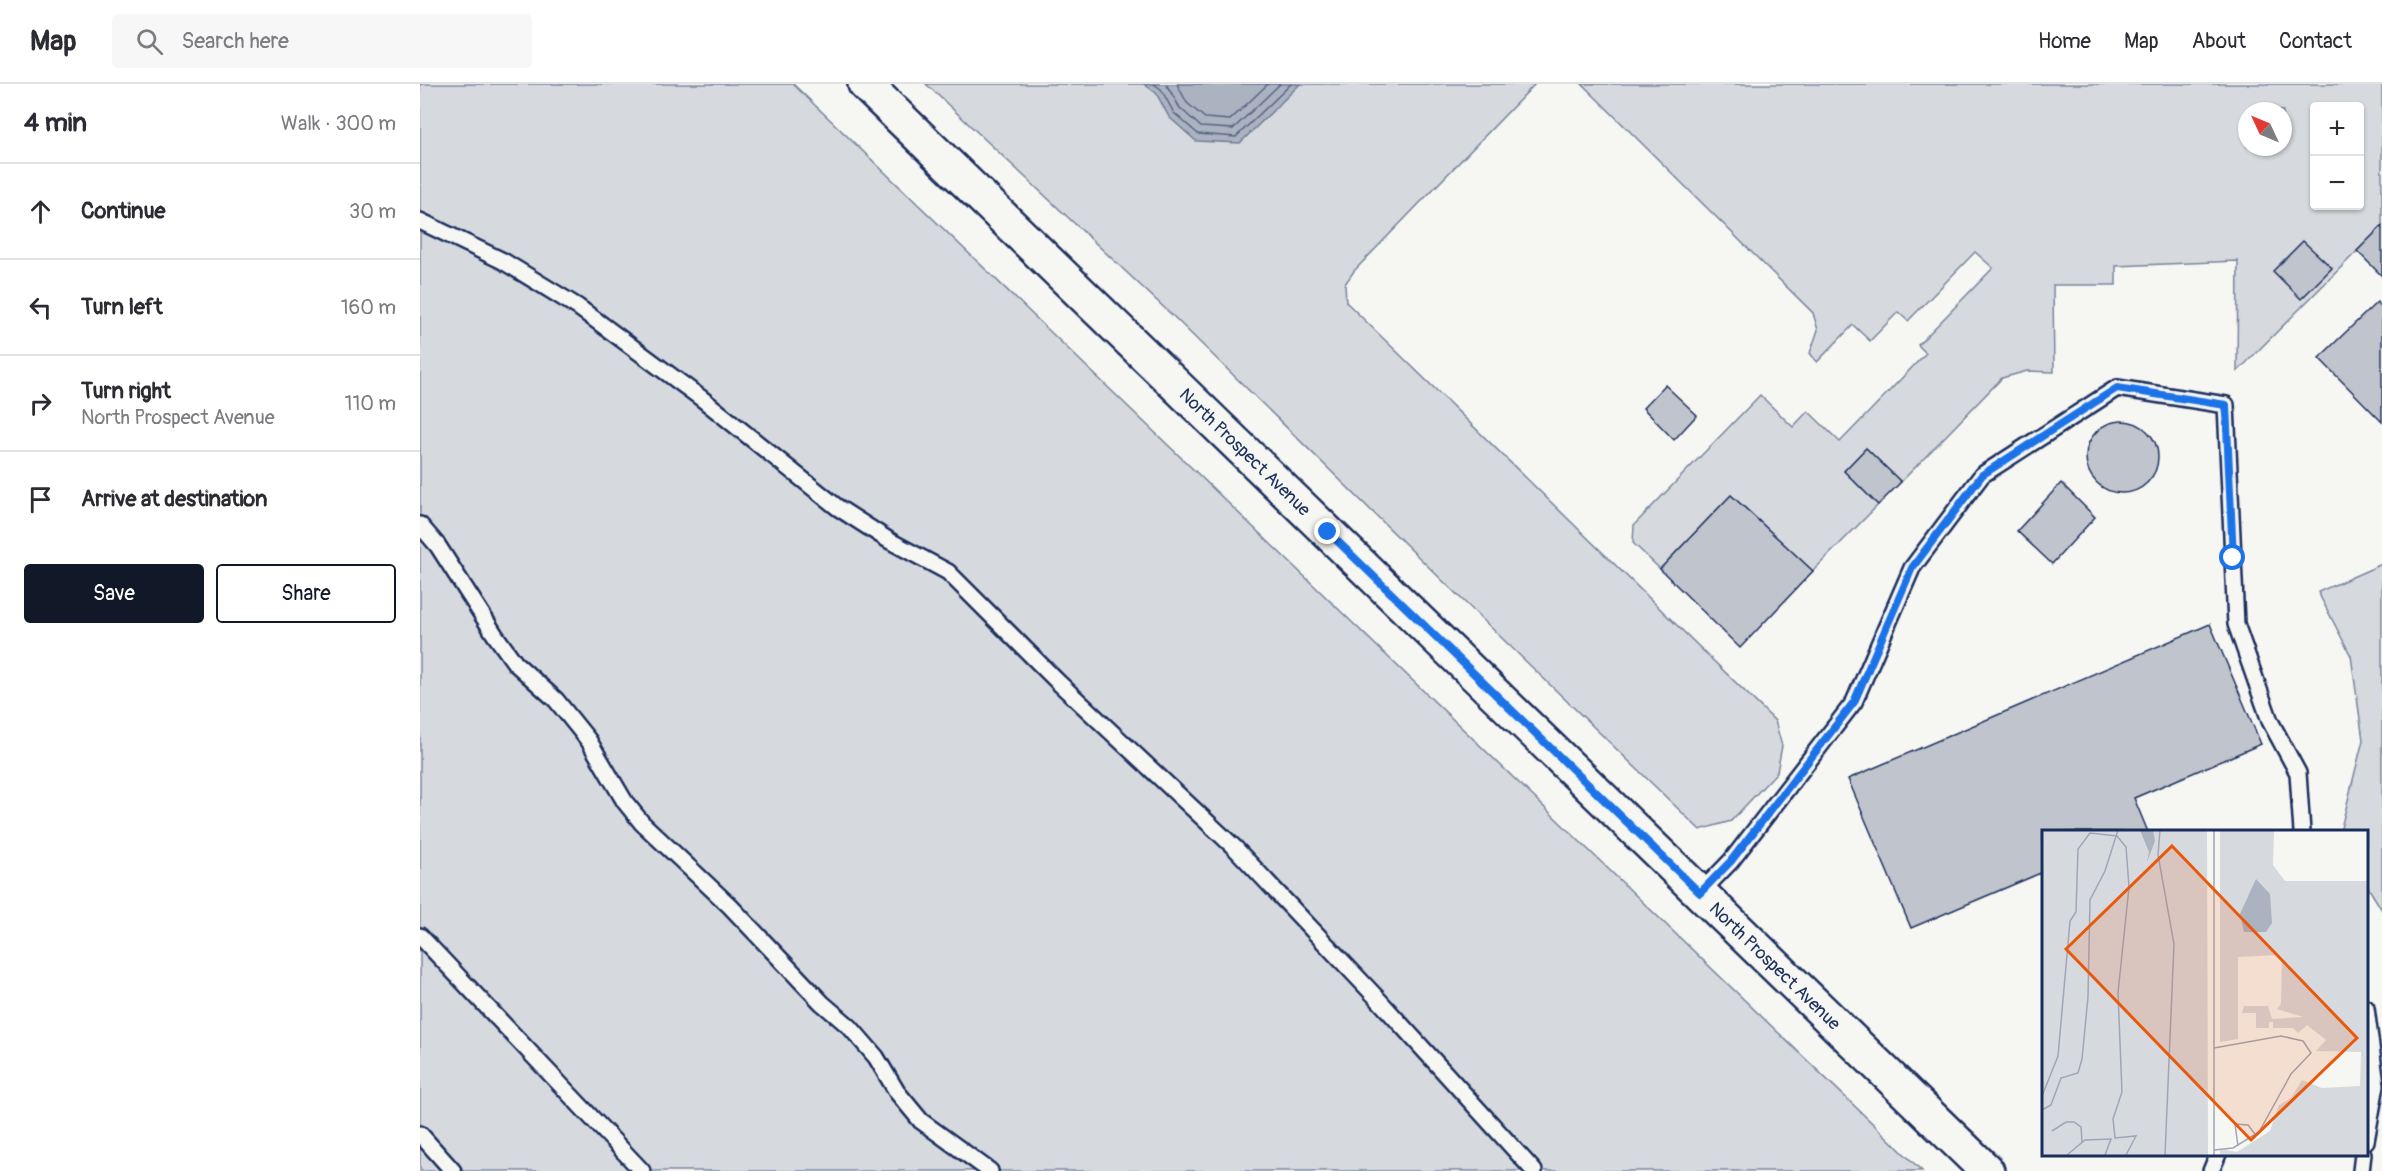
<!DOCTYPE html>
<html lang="en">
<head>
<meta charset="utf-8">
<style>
  body { margin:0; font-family:Pangolin,sans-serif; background:#f7f7f7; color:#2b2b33 }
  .controls { position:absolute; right:18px; top:18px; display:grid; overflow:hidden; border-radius:6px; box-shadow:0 2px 4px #0004 }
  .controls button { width:54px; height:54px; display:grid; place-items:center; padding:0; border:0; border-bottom:2px solid #e1e1e2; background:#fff; color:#2b2b33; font:30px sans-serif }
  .compass { position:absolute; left:1818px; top:18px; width:54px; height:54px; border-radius:50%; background:#fff; box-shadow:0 2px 4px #0004; rotate:314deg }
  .stop { position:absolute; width:18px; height:18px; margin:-14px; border:4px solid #1a73e8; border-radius:50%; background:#fff }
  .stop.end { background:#1a73e8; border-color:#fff; box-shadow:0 2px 6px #0008 }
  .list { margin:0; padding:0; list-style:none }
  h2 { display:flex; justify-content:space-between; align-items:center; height:78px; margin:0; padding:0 24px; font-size:26px }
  h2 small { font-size:20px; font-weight:400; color:#7c7c81 }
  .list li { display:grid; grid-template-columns:39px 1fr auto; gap:18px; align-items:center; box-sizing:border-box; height:96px; padding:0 24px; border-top:2px solid #e1e1e2 }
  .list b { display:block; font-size:22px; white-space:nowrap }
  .list p { margin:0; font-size:20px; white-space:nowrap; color:#7c7c81 }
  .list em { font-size:20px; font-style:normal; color:#7c7c81 }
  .actions { display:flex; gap:12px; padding:18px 24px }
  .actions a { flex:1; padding:14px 0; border:2px solid #111827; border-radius:6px; text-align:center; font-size:21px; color:#111827 }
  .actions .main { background:#111827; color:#fff }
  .icon { flex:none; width:33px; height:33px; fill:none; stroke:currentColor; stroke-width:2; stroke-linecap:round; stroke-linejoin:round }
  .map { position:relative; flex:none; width:1962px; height:1087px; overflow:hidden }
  header { display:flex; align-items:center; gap:36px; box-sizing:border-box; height:84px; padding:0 30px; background:#fff; border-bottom:2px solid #e1e1e2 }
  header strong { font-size:28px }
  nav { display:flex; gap:33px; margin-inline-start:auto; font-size:21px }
  .search { width:420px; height:54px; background:#f7f7f7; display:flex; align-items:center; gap:15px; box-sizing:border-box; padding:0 21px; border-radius:6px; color:#7c7c81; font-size:22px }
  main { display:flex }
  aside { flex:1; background:#fff }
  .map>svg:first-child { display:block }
</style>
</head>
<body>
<header>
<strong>Map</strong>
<div class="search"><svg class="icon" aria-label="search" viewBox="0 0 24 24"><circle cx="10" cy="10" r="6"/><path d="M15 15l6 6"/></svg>Search here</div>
<nav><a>Home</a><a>Map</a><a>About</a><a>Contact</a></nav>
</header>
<main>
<aside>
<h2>4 min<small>Walk · 300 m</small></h2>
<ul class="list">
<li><svg class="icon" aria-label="ahead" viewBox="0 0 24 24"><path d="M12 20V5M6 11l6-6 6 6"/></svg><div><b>Continue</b></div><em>30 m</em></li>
<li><svg class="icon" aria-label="left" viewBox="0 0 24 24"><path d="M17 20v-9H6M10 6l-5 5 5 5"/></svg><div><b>Turn left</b></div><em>160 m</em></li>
<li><svg class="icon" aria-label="right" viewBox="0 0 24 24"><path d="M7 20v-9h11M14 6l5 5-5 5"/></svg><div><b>Turn right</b><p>North Prospect Avenue</p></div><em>110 m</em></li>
<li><svg class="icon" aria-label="arrive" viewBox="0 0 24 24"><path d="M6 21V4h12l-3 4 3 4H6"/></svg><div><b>Arrive at destination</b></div></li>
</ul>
<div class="actions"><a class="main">Save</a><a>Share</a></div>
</aside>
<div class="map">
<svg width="1962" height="1087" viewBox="0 0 1962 1087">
  <rect width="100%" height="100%" fill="#f6f6f2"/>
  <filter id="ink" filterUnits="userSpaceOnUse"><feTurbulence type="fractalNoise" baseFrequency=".0167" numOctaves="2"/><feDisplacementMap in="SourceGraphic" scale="12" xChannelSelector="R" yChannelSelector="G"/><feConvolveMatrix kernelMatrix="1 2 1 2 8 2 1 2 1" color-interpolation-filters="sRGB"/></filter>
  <g filter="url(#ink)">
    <g fill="#d6d9dd" stroke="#78849e" stroke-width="1.5" fill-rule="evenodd">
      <path d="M0 0H373L1502 1087H0Z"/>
      <path d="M506 0H1115L934 187 925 200 926 218 1355 637 1362 662 1357 688 1311 737 1280 746 1026 500 752 231Z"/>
      <path d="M1162 0H1962V142L1817 288 1818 177 1696 182V201H1633L1634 288 1607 287 1582 294 1481 398 1446 364 1424 387 1458 421 1393 487 1311 411 1240 485 1213 459 1214 441 1340 311 1373 343 1388 327 1420 358 1506 269 1498 261 1573 184 1555 168 1488 237 1478 228 1450 257 1433 241 1397 278 1390 269 1398 246 1393 229ZM1894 22H1940V122H1894ZM1827 27H1863V63H1827Z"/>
      <path d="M1962 480V826L1946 800V748H1920L1943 656 1931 572 1898 508Z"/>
    </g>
    <path fill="#abb2c0" stroke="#717e99" stroke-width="1.5" d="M724 0H880L820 59 776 57 749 33 736 9Z"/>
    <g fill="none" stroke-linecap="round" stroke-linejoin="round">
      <g stroke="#556385" stroke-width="1.5">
        <path d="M734 0 741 5 754 29 778 50 816 53 871 0"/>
        <path d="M746 0 760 24 781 43 813 45 860 0"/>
        <path d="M757 0 767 19 785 34 810 36 848 0"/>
      </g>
    </g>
    <g fill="#c0c4cd" stroke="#1b2f5e" stroke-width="1.5">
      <path d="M1962 142V192L1937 167Z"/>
      <path d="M1883 157 1912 184 1881 215 1853 187Z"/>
      <path d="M1957 218 1962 223V338L1899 274Z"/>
      <path d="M1245 301 1277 331 1254 356 1223 324Z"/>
      <circle cx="1702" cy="373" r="36"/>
      <path d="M1446 364 1481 398 1458 421 1424 387Z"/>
      <path d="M1641 399 1675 433 1632 480 1597 447Z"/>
      <path d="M1311 411 1393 487 1320 564 1240 485Z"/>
      <path d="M1790 540 1841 660 1714 714 1728 748H1623V788L1491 844 1428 695Z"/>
    </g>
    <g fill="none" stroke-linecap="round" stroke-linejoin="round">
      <defs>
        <g id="service">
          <path d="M0 137 83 177 158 223 281 314 417 423 470 457 528 488 639 599 815 764 956 913 1114 1087"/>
          <path d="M0 441 18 462 75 551 95 579 136 616 169 657 205 718 222 739 310 822 402 919 430 943 456 973 477 1008 501 1037 570 1087"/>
          <path d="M1280 809 1311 777 1434 618 1492 484 1562 391 1697 304 1806 321 1816 540 1850 637 1878 689 1882 748"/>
          <path d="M0 852 222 1087"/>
          <path d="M1946 924 1956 1001 1946 1057"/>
          <path d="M0 1050 33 1087"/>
          <path d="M1791 1087 1798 1070"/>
          <path d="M1941 1087 1943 1070"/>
        </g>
        <path id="secondary" d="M445 0 1567 1087"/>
      </defs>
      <use href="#service" stroke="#1b2f5e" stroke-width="20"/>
      <use href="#secondary" stroke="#1b2f5e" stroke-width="38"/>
      <use href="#service" stroke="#f6f6f2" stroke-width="15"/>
      <use href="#secondary" stroke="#f6f6f2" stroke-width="33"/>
    </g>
  </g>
  <g fill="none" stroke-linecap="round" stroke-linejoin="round" filter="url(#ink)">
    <path stroke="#1a73e8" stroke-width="8" d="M908 448 1280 809 1311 777 1434 618 1492 484 1562 391 1697 304 1806 321 1813 474"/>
  </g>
  <g text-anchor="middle" stroke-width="5" stroke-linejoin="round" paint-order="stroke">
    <g font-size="18" fill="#1b2f5e" stroke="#f6f6f2">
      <text transform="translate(825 368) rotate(44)" y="6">North Prospect Avenue</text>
      <text transform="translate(1355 882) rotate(44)" y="6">North Prospect Avenue</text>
    </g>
  </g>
  <g transform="translate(1622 746)">
    <rect width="326" height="326" fill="#f6f6f2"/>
    <path d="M0 0H165L166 325H0ZM178 0H232L231 35 243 51H325V325H178V319L195 322 228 301 237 275 249 268 260 250 280 258 318 256 319 222 274 221 284 210 265 195 256 203 251 198H231V192H227V198H214V183H200L202 176H226L230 189 261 187 235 179 239 174 240 128 235 125 196 127V209L178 212Z" fill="#d6d9dd"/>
    <path d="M98 0H111L113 11 105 32 107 22ZM214 49 228 64 230 93 224 102H202L198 84Z" fill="#abb2c0"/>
    <path fill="none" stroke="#9ea6b7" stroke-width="1.5" d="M118 0 116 25 132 114 123 325M0 266 16 226 28 91 34 82 36 19 48 3 75 6 84 17 87 57 76 163 80 262 71 289 73 308 94 306 84 325M0 280 9 275 19 248 36 243 40 229 46 167 48 70 63 41 76 0M10 301 24 292H32L39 297 40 312M196 316 193 294 206 295 213 304M172 320 191 318 217 302 249 244 269 223 261 211 239 206 172 218M25 325 43 310 69 309 63 325M172 325V0"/>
    <path fill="#e8590c" fill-opacity="0.15" stroke="#e8590c" stroke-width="3" d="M130 16 315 208 209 310 24 119Z"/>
    <rect width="326" height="326" fill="none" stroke="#1b2f5e" stroke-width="3"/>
  </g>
</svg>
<div class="controls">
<button>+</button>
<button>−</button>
</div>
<svg class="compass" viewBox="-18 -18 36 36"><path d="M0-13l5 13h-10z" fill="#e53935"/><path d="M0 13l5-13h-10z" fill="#7c7c81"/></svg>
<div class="stop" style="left:1813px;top:474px"></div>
<div class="stop end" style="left:908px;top:448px"></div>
</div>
</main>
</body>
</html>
